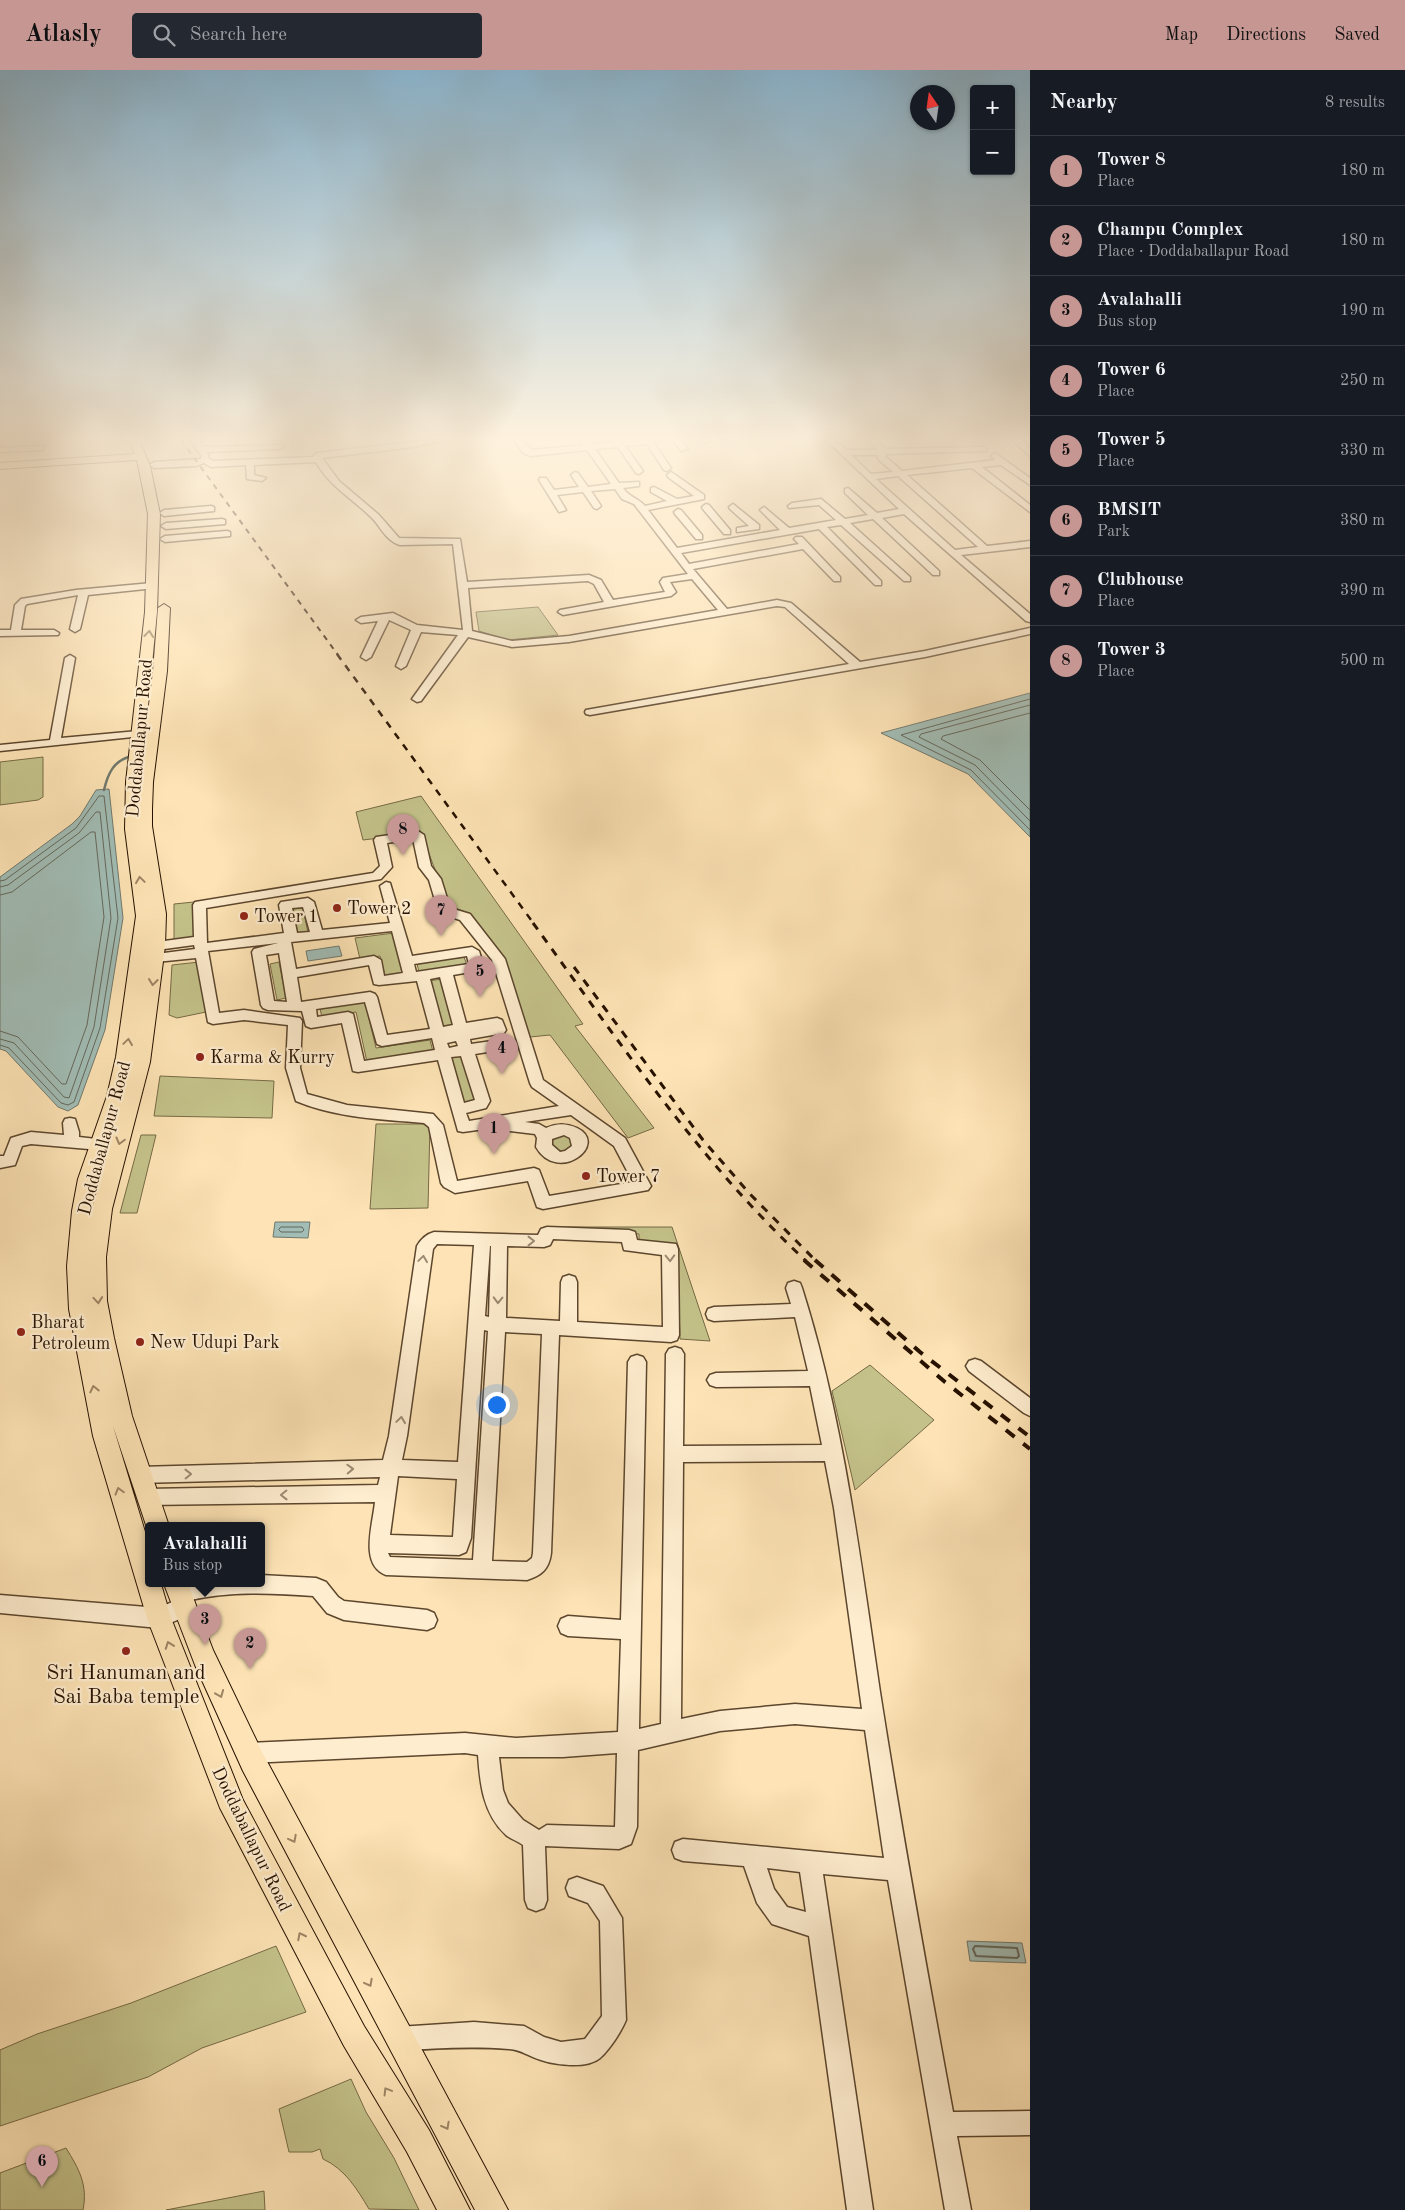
<!DOCTYPE html>
<html lang="en">
<head>
<meta charset="utf-8">
<style>
  body { margin:0; font-family:"Old Standard TT",serif; background:#242831; color:#f1f3f6 }
  .controls { position:absolute; right:15px; top:15px; display:grid; overflow:hidden; border-radius:5px; box-shadow:0 1px 4px #0004 }
  .controls button { width:45px; height:45px; display:grid; place-items:center; padding:0; border:0; border-bottom:1px solid #363941; background:#171b24; color:#f1f3f6; font:25px sans-serif }
  .compass { position:absolute; left:910px; top:15px; width:45px; height:45px; border-radius:50%; background:#171b24; box-shadow:0 1px 4px #0004; rotate:347deg }
  .you { position:absolute; left:496px; top:1334px; width:18px; height:18px; margin:-12px; border:4px solid #fff; border-radius:50%; background:#1a73e8; box-shadow:0 0 0 8px #1a73e833 }
  .badge { display:grid; place-items:center; width:32px; height:32px; border-radius:50%; background:#c59692; color:#111; font-size:16px; font-weight:700 }
  .pin { position:absolute; translate:-50% -41px; filter:drop-shadow(0 1px 2px #0008) }
  .pin::after { content:''; position:absolute; top:26px; width:18px; height:15px; background:inherit; clip-path:polygon(0 0,100% 0,50% 100%) }
  .popup { position:absolute; left:145px; top:1452px; width:120px; height:65px; box-sizing:border-box; display:grid; place-content:center; border-radius:5px; background:#171b24; filter:drop-shadow(0 1px 4px #0005); font-size:16px; white-space:nowrap; color:#9ea1a6 }
  .popup b { font-size:19px; color:#f1f3f6 }
  .popup::after { content:''; position:absolute; left:50%; top:100%; margin-left:-10px; border:10px solid transparent; border-top-color:#171b24 }
  .list { margin:0; padding:0; list-style:none }
  h2 { display:flex; justify-content:space-between; align-items:center; height:65px; margin:0; padding:0 20px; font-size:21px }
  h2 small { font-size:16px; font-weight:400; color:#9ea1a6 }
  .list li { display:grid; grid-template-columns:32px 1fr auto; gap:15px; align-items:center; box-sizing:border-box; height:70px; padding:0 20px; border-top:1px solid #363941 }
  .list b { display:block; font-size:19px; white-space:nowrap }
  .list p { margin:0; font-size:16px; white-space:nowrap; color:#9ea1a6 }
  .list em { font-size:16px; font-style:normal; color:#9ea1a6 }
  .icon { flex:none; width:28px; height:28px; fill:none; stroke:currentColor; stroke-width:2; stroke-linecap:round; stroke-linejoin:round }
  .map { position:relative; flex:none; width:1030px; height:2140px; overflow:hidden }
  header { display:flex; align-items:center; gap:30px; box-sizing:border-box; height:70px; padding:0 25px; background:#c59692; color:#111 }
  header strong { font-size:24px }
  nav { display:flex; gap:28px; margin-inline-start:auto; font-size:18px }
  .search { width:350px; height:45px; background:#242831; display:flex; align-items:center; gap:12px; box-sizing:border-box; padding:0 18px; border-radius:5px; color:#9ea1a6; font-size:19px }
  main { display:flex }
  aside { flex:1; background:#171b24 }
  .map>svg:first-child { display:block }
</style>
</head>
<body>
<header>
<strong>Atlasly</strong>
<div class="search"><svg class="icon" aria-label="search" viewBox="0 0 24 24"><circle cx="10" cy="10" r="6"/><path d="M15 15l6 6"/></svg>Search here</div>
<nav><a>Map</a><a>Directions</a><a>Saved</a></nav>
</header>
<main>
<div class="map">
<svg width="1030" height="2140" viewBox="0 0 1030 2140">
  <rect width="100%" height="100%" fill="#fde3b5"/>
  <filter id="stains"><feTurbulence type="fractalNoise" baseFrequency=".004" numOctaves="4"/><feColorMatrix values="0 0 0 0 .2 0 0 0 0 .09 0 0 0 0 .02 0 0 0 .5 -.17"/></filter>
  <radialGradient id="worn" r=".72"><stop offset=".6" stop-color="#630" stop-opacity="0"/><stop offset="1" stop-color="#630" stop-opacity=".3"/></radialGradient>
  <g fill="#c4c28a" stroke="#766a45">
    <path d="M538 537 558 565 508 570 479 561 476 542Z"/>
    <path d="M43 687V727L38 730 0 735V692Z"/>
    <path d="M421 726 583 954 575 956 654 1058 628 1068 550 965 530 967 503 887 469 843 449 836 421 763 363 770 356 742Z"/>
    <path d="M194 832 195 871 174 873V834Z"/>
    <path d="M303 838 308 863 298 864 293 839Z"/>
    <path d="M394 863 404 903 385 905 380 886 360 889 355 868Z"/>
    <path d="M464 887 467 895 419 902 417 894Z"/>
    <path d="M199 892 206 942 177 948 169 945 172 895Z"/>
    <path d="M279 892 286 928 277 930 270 894Z"/>
    <path d="M442 909 455 956 441 958 428 911Z"/>
    <path d="M365 932 376 978 430 970 433 982 367 992 356 942 322 947 320 939Z"/>
    <path d="M462 985 478 1039 465 1041 449 987Z"/>
    <path d="M160 1006 274 1011 272 1048 154 1046Z"/>
    <path d="M376 1054H430L428 1138 370 1139Z"/>
    <path d="M141 1065H156L137 1143H120Z"/>
    <path d="M563 1065 571 1067 575 1072 568 1082H560L553 1078 552 1072 556 1067Z"/>
    <path d="M557 1157H672L710 1271 680 1269 677 1175 639 1173V1164L557 1160Z"/>
    <path d="M870 1295 934 1350 855 1420 832 1321Z"/>
    <path d="M276 1876 306 1942 202 1978 148 2007 0 2056V1980L37 1964 131 1933Z"/>
    <path d="M351 2009 366 2042 394 2088 419 2140 369 2139C357 2119 345 2099 323 2089L320 2079 312 2082H289L279 2039Z"/>
    <path d="M66 2078C79 2099 88 2115 83 2140H0V2103Z"/>
    <path d="M264 2121 265 2140H166Z"/>
  </g>
  <g fill="#a1bdb6" stroke="#70786d">
    <path d="M1030 623V767L968 704 881 663Z"/>
    <path d="M109 719 123 848 105 960 78 1035 68 1041 58 1037 6 981 0 979V807L72 754 80 746 96 720Z"/>
    <path d="M339 876 342 886 308 891 306 881Z"/>
    <path d="M275 1152H310L308 1168 273 1167Z"/>
    <path d="M967 1871 1022 1873 1026 1893 970 1891Z"/>
  </g>
  <g fill="none" stroke-linecap="round" stroke-linejoin="round">
    <g stroke="#64675b" stroke-width="1">
      <path d="M1030 629 901 665 971 700 1030 760"/>
      <path d="M1030 635 921 664 919 667 975 695 1030 751"/>
      <path d="M1030 643 943 666 941 669 980 690 1030 740"/>
      <path d="M0 811 5 810 76 758 99 726H104L118 848 100 958 74 1032 68 1035 61 1033 9 978 0 975"/>
      <path d="M0 817 8 815 79 763 96 742H100L111 848 94 957 69 1028 64 1027 14 973 0 969"/>
      <path d="M0 825 12 822 91 762H95L104 847 87 955 66 1014H62L18 967 0 961"/>
      <path d="M281 1157H302L304 1160 302 1162H281L279 1160Z"/>
    </g>
    <path stroke="#64675b" stroke-width="2" d="M975 1876 1017 1878 1019 1886 1017 1888 976 1886 973 1879Z"/>
    <path stroke="#70786d" stroke-width="2.5" d="M104 720C108 703 114 690 132 686"/>
    <defs>
      <g id="minor">
        <path d="M190 370H198L204 377 280 375 284 377 280 379 207 382 209 389 213 391 313 387 317 383 426 370H443L414 377 322 388 339 411 379 445 399 468 460 469 467 512 589 505 601 510 613 530 665 522 660 512 663 508 688 504 634 434 622 429 615 419 591 421 601 436 597 439 594 438 583 422 557 425 566 440 559 442 539 410 540 408H546L554 420 579 417 571 405 575 402 578 403 588 417 611 414 587 380 531 386 523 383 514 370H522L532 380 584 375 580 370H588L591 374 614 372 613 370H662L654 373 671 398 667 401 664 400 647 374 625 376 643 401 639 404 636 403 618 377 595 379 619 413 639 412V416L623 418C629 427 638 428 645 436L667 431 651 422V418L654 417 677 429 694 426 668 407 667 405 671 402 704 425V429L648 440 677 478 780 460 760 440 764 437 789 458 836 450 819 435 789 438 788 436 792 433 821 429 845 449 868 445 845 423V419L848 418 877 443 899 439 826 370H835L846 380H877L869 370H877L885 379 983 377 987 379 986 381 886 384V387L902 401 995 390 991 386 995 383 1030 408V415L1001 395 982 397 1030 435V442L972 398 907 405 987 476 1030 471V477L961 485 1030 544V552L1026 551 904 444 882 448 939 501V505H933L873 449 850 453 910 507V511H904L841 455 827 457 881 511V515H875L819 459 681 483 689 494 799 474 794 469 796 467H802L840 507V511H834L803 479 693 499 727 539 777 530 791 533 860 592 925 581 1030 558V564L925 587 590 645 586 644 585 642 586 640 849 594 785 537 777 536 569 572 512 577 468 567 421 631 417 632 412 629 458 565 421 562 406 596 401 599 396 596 411 560 389 550 371 587 366 590 361 587 378 551 361 553 356 550 361 547 393 543 417 555 463 560 453 474 400 475C386 471 381 457 372 448 353 429 329 416 316 392L254 395V405L266 408 262 411 247 409 246 395 211 397 204 393 196 396 154 398 150 395 154 392 201 389V385ZM851 385H877L879 390 893 402 871 404ZM898 406 978 477 955 480 876 409ZM692 509 718 540 569 566 512 571 472 561 468 518 588 511 594 514 604 532 560 540 558 542 563 545 671 526 676 522 670 512Z"/>
        <path d="M673 370H681L688 379 681 381Z"/>
        <path d="M702 370H710V371L706 373Z"/>
        <path d="M1012 370H1021L1030 379V386Z"/>
        <path d="M40 376H43V380L0 382V378Z"/>
        <path d="M706 434 709 435 730 460V464H724L703 439 702 437Z"/>
        <path d="M733 434 759 455V459L737 462V458L749 456 730 439 729 437Z"/>
        <path d="M211 436 214 437V441L164 446 160 443 164 440Z"/>
        <path d="M678 439 681 440 702 465V469H696L675 444 674 442Z"/>
        <path d="M222 449 225 450V454L166 459 161 456 166 453Z"/>
        <path d="M227 461 230 462V466L165 472 160 469 165 466Z"/>
        <path d="M152 513 155 514V518L88 525 80 559 75 562 70 559 78 525 27 534 25 536 21 560H54L59 563 58 565 0 566V560H11L15 535 21 529 76 520Z"/>
        <path d="M70 585 75 588 61 668 138 661 144 664 142 666 0 681V675L50 670 65 588Z"/>
        <path d="M418 761 424 765 431 796 441 809 450 838 470 844 505 889 543 1010 625 1068 651 1116 648 1120 543 1139 537 1137 528 1111 455 1123 444 1117 441 1113 429 1057 424 1053C380 1049 337 1048 296 1031L286 998 288 955 244 950 213 954 208 952 196 888 156 892 149 888 156 884 195 879 194 875 157 880 150 876 157 872 194 867 193 835 195 832 373 803 380 796 374 770 376 767ZM413 769 419 797 429 810 438 840 439 843 460 850 492 890 530 1013 532 1017 559 1036 469 1051 466 1043 486 1038 490 1031 475 984 506 979 511 977 513 974 511 971 506 969 471 974 470 969 504 963 506 960 502 950 497 948 466 953 453 905 482 900 484 897 479 881 472 877 412 886 390 813 386 812 380 816 390 853 322 860 314 832 308 828 281 832 279 835 284 863 207 873 206 838 381 809 392 797 387 773ZM303 837 310 862 297 863 292 838ZM392 861 403 903 384 906 381 890 374 886 296 899 291 872ZM278 873 254 879 252 882 261 935 263 938 268 940 302 941 306 956 311 958 342 953 353 1001 358 1002 438 990 458 1061 463 1062 499 1057 501 1060 535 1064 537 1068 536 1077C558 1115 610 1074 577 1058 566 1053 557 1053 546 1058L539 1054 525 1052 571 1045 614 1076 633 1112 549 1126 539 1100 534 1098 457 1111 443 1055 433 1044 347 1035 307 1024 300 998 302 951 300 948 244 940 219 943 208 881ZM279 883 287 932 274 931 266 885ZM467 886 469 894 416 902 414 894ZM369 895 374 914 379 915 417 911 430 959 387 965 377 927 375 924 370 922 301 932 297 907ZM440 907 453 955 443 957 430 909ZM365 932 377 974 382 976 432 968 435 980 364 991 353 944 348 942 317 947 316 939ZM456 971 458 976 449 978 447 973ZM461 986 475 1030 464 1033 451 987ZM564 1065 570 1068 572 1076 565 1081 560 1082 552 1075V1069Z"/>
        <path d="M70 1048 75 1049 79 1062V1067L105 1070 108 1074 105 1078 100 1080 31 1074 22 1076 15 1095 0 1098V1086H4L11 1068 31 1062 64 1065 63 1053 65 1049Z"/>
        <path d="M547 1157 629 1160 635 1162 637 1170 676 1174 678 1179 679 1265 677 1270 671 1272 559 1265 551 1483C549 1499 542 1505 527 1510L386 1505C359 1495 373 1454 375 1432L147 1435 140 1433 138 1427 140 1421 147 1419 378 1415 380 1407 139 1413 133 1411 130 1405 133 1399 139 1397 383 1390 389 1366 417 1176C421 1169 427 1164 434 1162L538 1165 541 1159ZM553 1169 622 1172 624 1180 662 1185 663 1257 577 1252V1212L575 1207 569 1205 563 1207 561 1212 560 1251 506 1248 507 1176 544 1177 550 1175ZM437 1174 474 1175 458 1392 402 1390 407 1366 433 1179ZM490 1176H491L489 1247 485 1246ZM484 1260 488 1261 473 1490 390 1487 388 1483 459 1485 466 1482 471 1468ZM505 1262 542 1264 533 1483 532 1488 527 1492 492 1491ZM398 1406 457 1409 453 1467 390 1465Z"/>
        <path d="M794 1211 800 1213 802 1218C843 1347 860 1487 880 1622 902 1763 927 1901 953 2042L1030 2041V2065L957 2066 971 2140H945L888 1810 823 1804 873 2140H847L809 1866 772 1854 757 1833 744 1796 683 1791 675 1788 672 1780 675 1772 683 1769 884 1788 865 1660 795 1654 720 1661 638 1680 637 1757 631 1774 619 1779 545 1776 547 1830 544 1838 536 1841 528 1838 525 1830 523 1775C518 1771 511 1769 506 1765 483 1744 480 1713 478 1685L465 1683 248 1693 241 1690 238 1683 241 1676 248 1673 465 1663 516 1668 618 1662 621 1569 568 1566 561 1563 558 1556 561 1549 568 1546 621 1550 628 1292 631 1287 637 1285 643 1287 646 1292 639 1659 661 1654 666 1284 669 1279 675 1277 681 1279 684 1284 683 1376 822 1375 810 1316 716 1317 710 1315 707 1310 710 1305 716 1303 808 1301 795 1247 714 1251 708 1249 706 1244 708 1239 714 1237 791 1234 786 1218 788 1213ZM825 1391 834 1438 862 1639 795 1634 720 1641 681 1649 683 1392ZM617 1683 615 1757 547 1755 539 1760 523 1750 508 1733 503 1720 499 1687H563ZM767 1798 800 1802 806 1842 787 1837 774 1819Z"/>
        <path d="M975 1289 981 1291 1030 1328V1346L1024 1343 969 1301 966 1296 969 1291Z"/>
        <path d="M261 1505 316 1508 326 1512 338 1527 344 1531 427 1540 434 1543 437 1550 434 1557 427 1560 344 1550 327 1543 313 1526C272 1523 231 1521 191 1530L194 1537 191 1544 159 1558 0 1543V1525L159 1538 174 1531 169 1524 172 1517 179 1515 261 1514Z"/>
        <path d="M577 1807 603 1816 622 1848 626 1950C621 1962 610 1979 600 1988 587 1999 556 1995 541 1990 528 1986 522 1980 509 1979 472 1976 435 1978 398 1981L390 1977 386 1969 390 1961 398 1957 474 1952 524 1956 544 1967 561 1972 585 1969 602 1946 600 1851 588 1833 569 1826 566 1818 569 1810Z"/>
      </g>
      <g id="major">
        <path d="M129 370H139L150 396 160 444 157 542 145 668 153 601 158 538 164 534 170 538 167 601 153 712 152 739V756L166 844 165 876 150 992 112 1139 106 1187 107 1231 114 1268 132 1346 169 1456H149V1464L113 1356 149 1475V1514H161L171 1548 243 1730 364 1956 429 2060 470 2140H437L407 2082 344 1976 220 1738 147 1548 93 1366 69 1239 67 1196 72 1141 78 1109 107 1026 116 987 136 846 125 759 126 712 145 542 148 444 137 390 0 399V393L135 384ZM113 1063 92 1139V1144V1141L98 1109Z"/>
        <path d="M164 1514H188L213 1580 262 1682 508 2140H475L243 1701 195 1595Z"/>
      </g>
    </defs>
    <use href="#minor" stroke="#5c462d" stroke-width="3"/>
    <use href="#major" stroke="#271100" stroke-width="2"/>
    <use href="#minor" fill="#feedcf" fill-rule="evenodd"/>
    <use href="#major" fill="#fde3b5" fill-rule="evenodd"/>
    <path stroke="#271100" stroke-width="2" stroke-dasharray="5.5 5.5" stroke-linecap="butt" d="M181 370 338 585"/>
    <path stroke="#271100" stroke-width="2.5" stroke-dasharray="7 7" stroke-linecap="butt" d="M337 584 534 854"/>
    <g stroke="#271100" stroke-width="3" stroke-dasharray="8 8" stroke-linecap="butt">
      <path d="M533 853C618 970 699 1091 806 1191"/>
      <path d="M574 897 703 1070 750 1124 816 1191"/>
    </g>
    <g stroke="#271100" stroke-width="4" stroke-dasharray="11 11" stroke-linecap="butt">
      <path d="M804 1190 945 1312 1030 1379"/>
      <path d="M815 1190 920 1282 1030 1367"/>
    </g>
  </g>
  <defs><path id="oneway-chevron" d="M-2-3.5L2.5 0L-2 3.5" fill="none" stroke-width="1.6" stroke-linecap="round" stroke-linejoin="round" transform="scale(1.25)"/></defs>
  <g stroke="#9d8464">
    <use href="#oneway-chevron" transform="translate(149 564) rotate(-84)"/>
    <use href="#oneway-chevron" transform="translate(140 810) rotate(-98)"/>
    <use href="#oneway-chevron" transform="translate(153 912) rotate(97)"/>
    <use href="#oneway-chevron" transform="translate(128 972) rotate(-82)"/>
    <use href="#oneway-chevron" transform="translate(120 1071) rotate(105)"/>
    <use href="#oneway-chevron" transform="translate(98 1230) rotate(85)"/>
    <use href="#oneway-chevron" transform="translate(94 1319) rotate(-103)"/>
    <use href="#oneway-chevron" transform="translate(119 1421) rotate(-106)"/>
    <use href="#oneway-chevron" transform="translate(169 1575) rotate(-110)"/>
    <use href="#oneway-chevron" transform="translate(220 1624) rotate(68)"/>
    <use href="#oneway-chevron" transform="translate(293 1769) rotate(62)"/>
    <use href="#oneway-chevron" transform="translate(301 1866) rotate(-117)"/>
    <use href="#oneway-chevron" transform="translate(369 1913) rotate(62)"/>
    <use href="#oneway-chevron" transform="translate(387 2021) rotate(-121)"/>
    <use href="#oneway-chevron" transform="translate(446 2056) rotate(61)"/>
  </g>
  <g stroke="#9d8a72">
    <use href="#oneway-chevron" transform="translate(531 1171)"/>
    <use href="#oneway-chevron" transform="translate(670 1188) rotate(88)"/>
    <use href="#oneway-chevron" transform="translate(423 1189) rotate(-82)"/>
    <use href="#oneway-chevron" transform="translate(498 1230) rotate(91)"/>
    <use href="#oneway-chevron" transform="translate(401 1350) rotate(-82)"/>
    <use href="#oneway-chevron" transform="translate(350 1399) rotate(-2)"/>
    <use href="#oneway-chevron" transform="translate(188 1404) rotate(-1)"/>
    <use href="#oneway-chevron" transform="translate(284 1425) rotate(179)"/>
  </g>
  <linearGradient id="sky" x2="0" y2="1"><stop stop-color="#8bb8d4"/><stop offset="0.55" stop-color="#fef2de"/><stop offset="1" stop-color="#fef2de" stop-opacity="0"/></linearGradient>
  <rect width="1030" height="670" fill="url(#sky)"/>
  <g fill="#8f2418" stroke="#feedcf" stroke-width="2">
    <circle cx="337" cy="838" r="5"/>
    <circle cx="244" cy="846" r="5"/>
    <circle cx="200" cy="987" r="5"/>
    <circle cx="586" cy="1106" r="5"/>
    <circle cx="21" cy="1262" r="5"/>
    <circle cx="140" cy="1272" r="5"/>
    <circle cx="126" cy="1581" r="5"/>
  </g>
  <g text-anchor="middle" stroke-width="4.5" stroke-linejoin="round" paint-order="stroke">
    <g font-size="18" fill="#271100" stroke="#feedcf">
      <text transform="translate(139 668) rotate(-85)" y="6">Doddaballapur Road</text>
      <text transform="translate(104 1068) rotate(-75)" y="6">Doddaballapur Road</text>
      <text transform="translate(252 1769) rotate(64)" y="6">Doddaballapur Road</text>
    </g>
    <g font-size="18" fill="#271100" stroke="#feedcf" text-anchor="start">
      <text x="347" y="844">Tower 2</text>
      <text x="254" y="852">Tower 1</text>
      <text x="210" y="993">Karma &amp; Kurry</text>
      <text x="596" y="1112">Tower 7</text>
      <text x="31" y="1258">Bharat<tspan x="31" dy="21">Petroleum</tspan></text>
      <text x="150" y="1278">New Udupi Park</text>
    </g>
    <g font-size="21" fill="#271100" stroke="#feedcf">
      <text x="126" y="1609">Sri Hanuman and<tspan x="126" dy="24">Sai Baba temple</tspan></text>
    </g>
  </g>
  <rect width="100%" height="100%" filter="url(#stains)"/>
  <rect width="100%" height="100%" fill="url(#worn)"/>
</svg>
<div class="controls">
<button>+</button>
<button>−</button>
</div>
<svg class="compass" viewBox="-18 -18 36 36"><path d="M0-13l5 13h-10z" fill="#e53935"/><path d="M0 13l5-13h-10z" fill="#9ea1a6"/></svg>
<div class="you"></div>
<div class="pin badge" style="left:494px;top:1084px">1</div>
<div class="pin badge" style="left:250px;top:1599px">2</div>
<div class="pin badge" style="left:205px;top:1575px">3</div>
<div class="popup"><b>Avalahalli</b>Bus stop</div>
<div class="pin badge" style="left:502px;top:1004px">4</div>
<div class="pin badge" style="left:480px;top:927px">5</div>
<div class="pin badge" style="left:42px;top:2117px">6</div>
<div class="pin badge" style="left:441px;top:866px">7</div>
<div class="pin badge" style="left:403px;top:785px">8</div>
</div>
<aside>
<h2>Nearby<small>8 results</small></h2>
<ul class="list">
<li><span class="badge">1</span><div><b>Tower 8</b><p>Place</p></div><em>180 m</em></li>
<li><span class="badge">2</span><div><b>Champu Complex</b><p>Place · Doddaballapur Road</p></div><em>180 m</em></li>
<li><span class="badge">3</span><div><b>Avalahalli</b><p>Bus stop</p></div><em>190 m</em></li>
<li><span class="badge">4</span><div><b>Tower 6</b><p>Place</p></div><em>250 m</em></li>
<li><span class="badge">5</span><div><b>Tower 5</b><p>Place</p></div><em>330 m</em></li>
<li><span class="badge">6</span><div><b>BMSIT</b><p>Park</p></div><em>380 m</em></li>
<li><span class="badge">7</span><div><b>Clubhouse</b><p>Place</p></div><em>390 m</em></li>
<li><span class="badge">8</span><div><b>Tower 3</b><p>Place</p></div><em>500 m</em></li>
</ul>
</aside>
</main>
</body>
</html>
